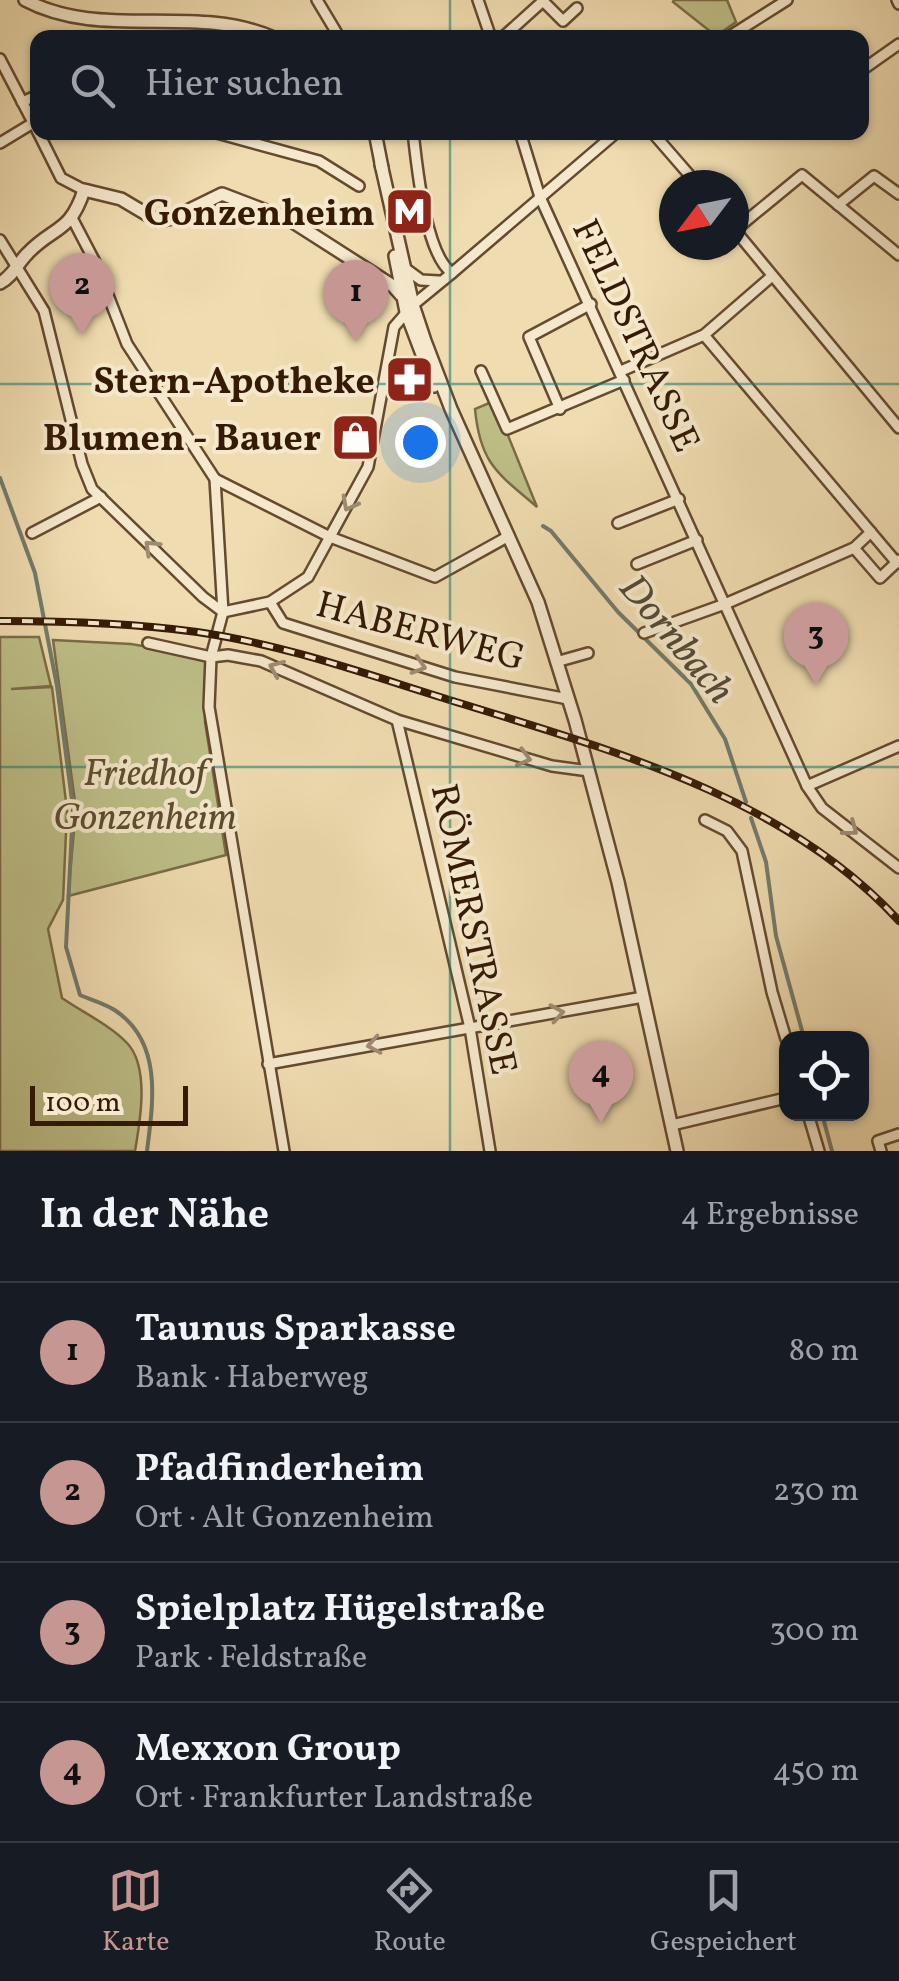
<!DOCTYPE html>
<html lang="de">
<head>
<meta charset="utf-8">
<style>
  body { margin:0; font-family:Vollkorn,serif; background:#20242c; color:#f1f3f6 }
  .controls { position:absolute; right:30px; bottom:30px; display:grid; overflow:hidden; border-radius:20px; box-shadow:0 2px 8px #0004 }
  .controls button { width:90px; height:90px; display:grid; place-items:center; padding:0; border:0; border-bottom:2px solid #363941; background:#171b24; color:#f1f3f6; font:50px sans-serif }
  .compass { position:absolute; left:659px; top:170px; width:90px; height:90px; border-radius:50%; background:#171b24; box-shadow:0 2px 8px #0004; rotate:238deg }
  .scale { position:absolute; left:30px; bottom:25px; width:158px; box-sizing:border-box; padding-left:10px; border:5px solid #351a04; border-top:0; font-size:28px; line-height:35px; white-space:nowrap; color:#351a04; -webkit-text-stroke:8px #f5e8cc; paint-order:stroke }
  .you { position:absolute; left:420px; top:442px; width:35px; height:35px; margin:-25px; border:8px solid #fff; border-radius:50%; background:#1a73e8; box-shadow:0 0 0 15px #1a73e833 }
  .badge { display:grid; place-items:center; width:65px; height:65px; border-radius:50%; background:#c59692; color:#111; font-size:32px; font-weight:700 }
  .pin { position:absolute; translate:-50% -82px; filter:drop-shadow(0 2px 5px #0008) }
  .pin::after { content:''; position:absolute; top:52px; width:35px; height:30px; background:inherit; clip-path:polygon(0 0,100% 0,50% 100%) }
  .list { margin:0; padding:0; list-style:none }
  h2 { display:flex; justify-content:space-between; align-items:center; height:130px; margin:0; padding:0 40px; font-size:42px }
  h2 small { font-size:32px; font-weight:400; color:#9ea1a6 }
  .list li { display:grid; grid-template-columns:65px 1fr auto; gap:30px; align-items:center; box-sizing:border-box; height:140px; padding:0 40px; border-top:2px solid #363941 }
  .list b { display:block; font-size:38px; white-space:nowrap }
  .list p { margin:0; font-size:32px; white-space:nowrap; color:#9ea1a6 }
  .list em { font-size:32px; font-style:normal; color:#9ea1a6 }
  .icon { flex:none; width:55px; height:55px; fill:none; stroke:currentColor; stroke-width:2; stroke-linecap:round; stroke-linejoin:round }
  .map { position:relative; flex:none; width:899px; height:1151px; overflow:hidden }
  .search { position:absolute; background:#171b24; box-shadow:0 2px 8px #0004; left:30px; right:30px; top:30px; height:110px; display:flex; align-items:center; gap:25px; box-sizing:border-box; padding:0 35px; border-radius:20px; color:#9ea1a6; font-size:38px }
  .sheet { height:690px; background:#171b24 }
  nav { display:flex; justify-content:space-around; align-items:center; box-sizing:border-box; height:140px; border-top:2px solid #363941; background:#171b24; font-size:28px; color:#9ea1a6 }
  nav a { display:grid; justify-items:center; gap:5px }
  nav .on { color:#c59692 }
  .map>svg:first-child { display:block }
</style>
</head>
<body>
<div class="map">
<svg width="899" height="1151" viewBox="0 0 899 1151">
  <rect width="100%" height="100%" fill="#efdcb0"/>
  <filter id="stains"><feTurbulence type="fractalNoise" baseFrequency=".002" numOctaves="4"/><feColorMatrix values="0 0 0 0 .2 0 0 0 0 .09 0 0 0 0 .02 0 0 0 .5 -.17"/></filter>
  <radialGradient id="worn" r=".72"><stop offset=".6" stop-color="#630" stop-opacity="0"/><stop offset="1" stop-color="#630" stop-opacity=".3"/></radialGradient>
  <g fill="#bebf88" stroke="#7a6c46" stroke-width="2.5">
    <path d="M674 0H727L736 22 716 36 673 2Z"/>
    <path d="M494 401 537 507C497 473 480 463 475 409Z"/>
    <path d="M0 637H39L51 686 11 689 52 687 67 810 63 900 48 929 62 998C82 1012 110 1025 127 1043 150 1067 140 1122 135 1151H0Z"/>
    <path d="M53 640 131 644 206 657 205 722 226 855 68 896 76 809Z"/>
  </g>
  <g fill="none" stroke-linecap="round" stroke-linejoin="round">
    <g stroke="#727b6b" stroke-width="4">
      <path d="M0 478 35 573 57 686 73 808 66 947 80 995C91 1000 106 1004 116 1011 163 1043 153 1103 147 1151"/>
      <path d="M543 526 551 531 618 612 691 684 725 739 746 802"/>
      <path d="M751 818 766 862 776 936 804 1038"/>
      <path d="M822 1114 832 1151"/>
    </g>
    <defs>
      <g id="minor">
        <path d="M317 0 338 35"/>
        <path d="M478 0 491 38"/>
        <path d="M897 0 899 4"/>
        <path d="M502 38 543 1 563 21 577 8"/>
        <path d="M727 38 787 0"/>
        <path d="M0 59 38 132"/>
        <path d="M862 70 899 44"/>
        <path d="M22 102 38 95"/>
        <path d="M38 132 61 178 84 190"/>
        <path d="M213 132 319 161 359 186"/>
        <path d="M413 132C417 166 425 254 452 273"/>
        <path d="M520 132 540 197 807 786 822 808 899 868"/>
        <path d="M652 132 698 185"/>
        <path d="M0 143 33 123"/>
        <path d="M838 205 874 176 899 194"/>
        <path d="M72 218 95 262 127 344 215 479 223 612 211 657 209 707 284 1151"/>
        <path d="M734 229 899 428"/>
        <path d="M735 230 802 175 899 255"/>
        <path d="M0 240 44 311 82 464 92 489 203 597 223 612"/>
        <path d="M406 269 421 280 439 281"/>
        <path d="M704 335 897 563"/>
        <path d="M481 371 507 429 624 380"/>
        <path d="M621 371 704 335 772 276"/>
        <path d="M560 409 529 337 591 304"/>
        <path d="M215 479 330 537 435 577 509 536"/>
        <path d="M618 523 679 499"/>
        <path d="M32 533 101 497"/>
        <path d="M854 548 880 578 899 560"/>
        <path d="M637 564 697 540"/>
        <path d="M270 602 283 623 455 677 568 699"/>
        <path d="M223 612 270 602 308 577 368 467 394 327 413 305 452 273 617 132"/>
        <path d="M644 633 725 604 854 548 871 532"/>
        <path d="M148 643 211 657 228 655 261 661 397 720 552 766 589 771"/>
        <path d="M556 662 588 653"/>
        <path d="M397 720 470 1028 490 1151"/>
        <path d="M807 786 899 746"/>
        <path d="M705 820 727 831 742 851 772 992 786 1039"/>
        <path d="M268 1064 643 997"/>
        <path d="M808 1114 819 1151"/>
        <path d="M672 1125 786 1098"/>
        <path d="M881 1151 878 1141 899 1134"/>
      </g>
      <g id="tertiary">
        <path d="M25 0C102 41 194 3 274 38"/>
        <path d="M375 132 382 168"/>
        <path d="M381 164 413 305 425 341 451 409 538 602 575 720 618 882 677 1151"/>
        <path d="M395 256 406 312 434 386"/>
        <path d="M0 283C14 275 17 264 27 254 53 226 70 234 84 190L121 199 158 221 173 218 222 194 290 220 393 286 401 295"/>
      </g>
    </defs>
    <use href="#minor" stroke="#644a2f" stroke-width="14"/>
    <use href="#tertiary" stroke="#644a2f" stroke-width="16"/>
    <use href="#minor" stroke="#f5e8cc" stroke-width="9"/>
    <use href="#tertiary" stroke="#f5e8cc" stroke-width="11"/>
    <defs>
      <path id="rail" d="M0 621C66 621 132 623 197 632 281 644 360 672 440 697 600 747 782 793 899 921"/>
    </defs>
    <use href="#rail" stroke="#351a04" stroke-width="8"/>
    <use href="#rail" stroke="#f5e8cc" stroke-width="4" stroke-dasharray="11" stroke-linecap="butt"/>
  </g>
  <defs><path id="oneway-chevron" d="M-2-3.5L2.5 0L-2 3.5" fill="none" stroke-width="1.6" stroke-linecap="round" stroke-linejoin="round" transform="scale(2.5)"/></defs>
  <g stroke="#9f8b72">
    <use href="#oneway-chevron" transform="translate(349 504) rotate(118)"/>
    <use href="#oneway-chevron" transform="translate(151 547) rotate(-136)"/>
    <use href="#oneway-chevron" transform="translate(419 666) rotate(18)"/>
    <use href="#oneway-chevron" transform="translate(276 668) rotate(-157)"/>
    <use href="#oneway-chevron" transform="translate(524 758) rotate(15)"/>
    <use href="#oneway-chevron" transform="translate(851 829) rotate(37)"/>
    <use href="#oneway-chevron" transform="translate(557 1013) rotate(-10)"/>
    <use href="#oneway-chevron" transform="translate(374 1045) rotate(170)"/>
  </g>
  <path fill="none" stroke="#0f766e" stroke-width="2.5" stroke-opacity="0.55" d="M450 0V38M450 132V1151M0 384H899M0 767H899"/>
  <defs>
    <symbol id="metro-square" viewBox="-11 -11 22 22"><rect x="-9" y="-9" width="18" height="18" rx="4" fill="#8f2418" stroke="#f5e8cc"/><path d="M-5.5 5V-5H-3L0 0L3-5H5.5V5H3V-.5L0 4L-3-.5V5Z" fill="#fff"/></symbol>
    <symbol id="pharmacy-square" viewBox="-11 -11 22 22"><rect x="-9" y="-9" width="18" height="18" rx="4" fill="#8f2418" stroke="#f5e8cc"/><path d="M-2-6h4v4h4v4h-4v4h-4v-4h-4v-4h4Z" fill="#fff"/></symbol>
    <symbol id="shop-square" viewBox="-11 -11 22 22"><rect x="-9" y="-9" width="18" height="18" rx="4" fill="#8f2418" stroke="#f5e8cc"/><path d="M-5-2.5h2.3a2.7 3.5 0 0 1 5.4 0H5L5.5 6h-11ZM-1.5-2.5h3a1.5 2.3 0 0 0-3 0Z" fill="#fff"/></symbol>
  </defs>
  <g fill-rule="evenodd">
    <use href="#metro-square" x="382" y="184" width="55" height="55"/>
    <use href="#pharmacy-square" x="382" y="352" width="55" height="55"/>
    <use href="#shop-square" x="328" y="410" width="55" height="55"/>
  </g>
  <g text-anchor="middle" stroke-width="8" stroke-linejoin="round" paint-order="stroke">
    <g font-size="38" font-weight="bold" fill="#351a04" stroke="#f5e8cc" text-anchor="end">
      <text x="375" y="225">Gonzenheim</text>
      <text x="375" y="393">Stern-Apotheke</text>
      <text x="321" y="450">Blumen - Bauer</text>
    </g>
    <g font-size="38" fill="#351a04" stroke="#f5e8cc">
      <text transform="translate(637 335) rotate(65)" y="13">FELDSTRASSE</text>
      <text transform="translate(421 630) rotate(15)" y="13">HABERWEG</text>
      <text transform="translate(475 929) rotate(78)" y="13">RÖMERSTRASSE</text>
    </g>
    <g font-size="38" font-style="italic" fill="#5e4c2c" stroke="#f5e8cc">
      <text x="145" y="785">Friedhof<tspan x="145" dy="44">Gonzenheim</tspan></text>
    </g>
    <g font-size="40" font-style="italic" fill="#534a37" stroke="#f5e8cc">
      <text transform="translate(678 638) rotate(50)" y="14">Dornbach</text>
    </g>
  </g>
  <rect width="100%" height="100%" filter="url(#stains)"/>
  <rect width="100%" height="100%" fill="url(#worn)"/>
</svg>
<div class="controls">
<button><svg class="icon" aria-label="locate" viewBox="0 0 24 24"><circle cx="12" cy="12" r="6"/><path d="M12 2v4M12 18v4M2 12h4M18 12h4"/></svg></button>
</div>
<svg class="compass" viewBox="-18 -18 36 36"><path d="M0-13l5 13h-10z" fill="#e53935"/><path d="M0 13l5-13h-10z" fill="#9ea1a6"/></svg>
<div class="scale">100 m</div>
<div class="you"></div>
<div class="pin badge" style="left:356px;top:342px">1</div>
<div class="pin badge" style="left:82px;top:335px">2</div>
<div class="pin badge" style="left:816px;top:685px">3</div>
<div class="pin badge" style="left:601px;top:1123px">4</div>
<div class="search"><svg class="icon" aria-label="search" viewBox="0 0 24 24"><circle cx="10" cy="10" r="6"/><path d="M15 15l6 6"/></svg>Hier suchen</div>
</div>
<section class="sheet">
<h2>In der Nähe<small>4 Ergebnisse</small></h2>
<ul class="list">
<li><span class="badge">1</span><div><b>Taunus Sparkasse</b><p>Bank · Haberweg</p></div><em>80 m</em></li>
<li><span class="badge">2</span><div><b>Pfadfinderheim</b><p>Ort · Alt Gonzenheim</p></div><em>230 m</em></li>
<li><span class="badge">3</span><div><b>Spielplatz Hügelstraße</b><p>Park · Feldstraße</p></div><em>300 m</em></li>
<li><span class="badge">4</span><div><b>Mexxon Group</b><p>Ort · Frankfurter Landstraße</p></div><em>450 m</em></li>
</ul>
</section>
<nav>
<a class="on"><svg class="icon" aria-label="map" viewBox="0 0 24 24"><path d="M3 6l6-2 6 2 6-2v14l-6 2-6-2-6 2zM9 4v14M15 6v14"/></svg>Karte</a>
<a><svg class="icon" aria-label="directions" viewBox="0 0 24 24"><path d="M12 3l9 9-9 9-9-9zM9 14v-3h6M13 9l2 2-2 2"/></svg>Route</a>
<a><svg class="icon" aria-label="saved" viewBox="0 0 24 24"><path d="M7 4h10v16l-5-4-5 4z"/></svg>Gespeichert</a>
</nav>
</body>
</html>
